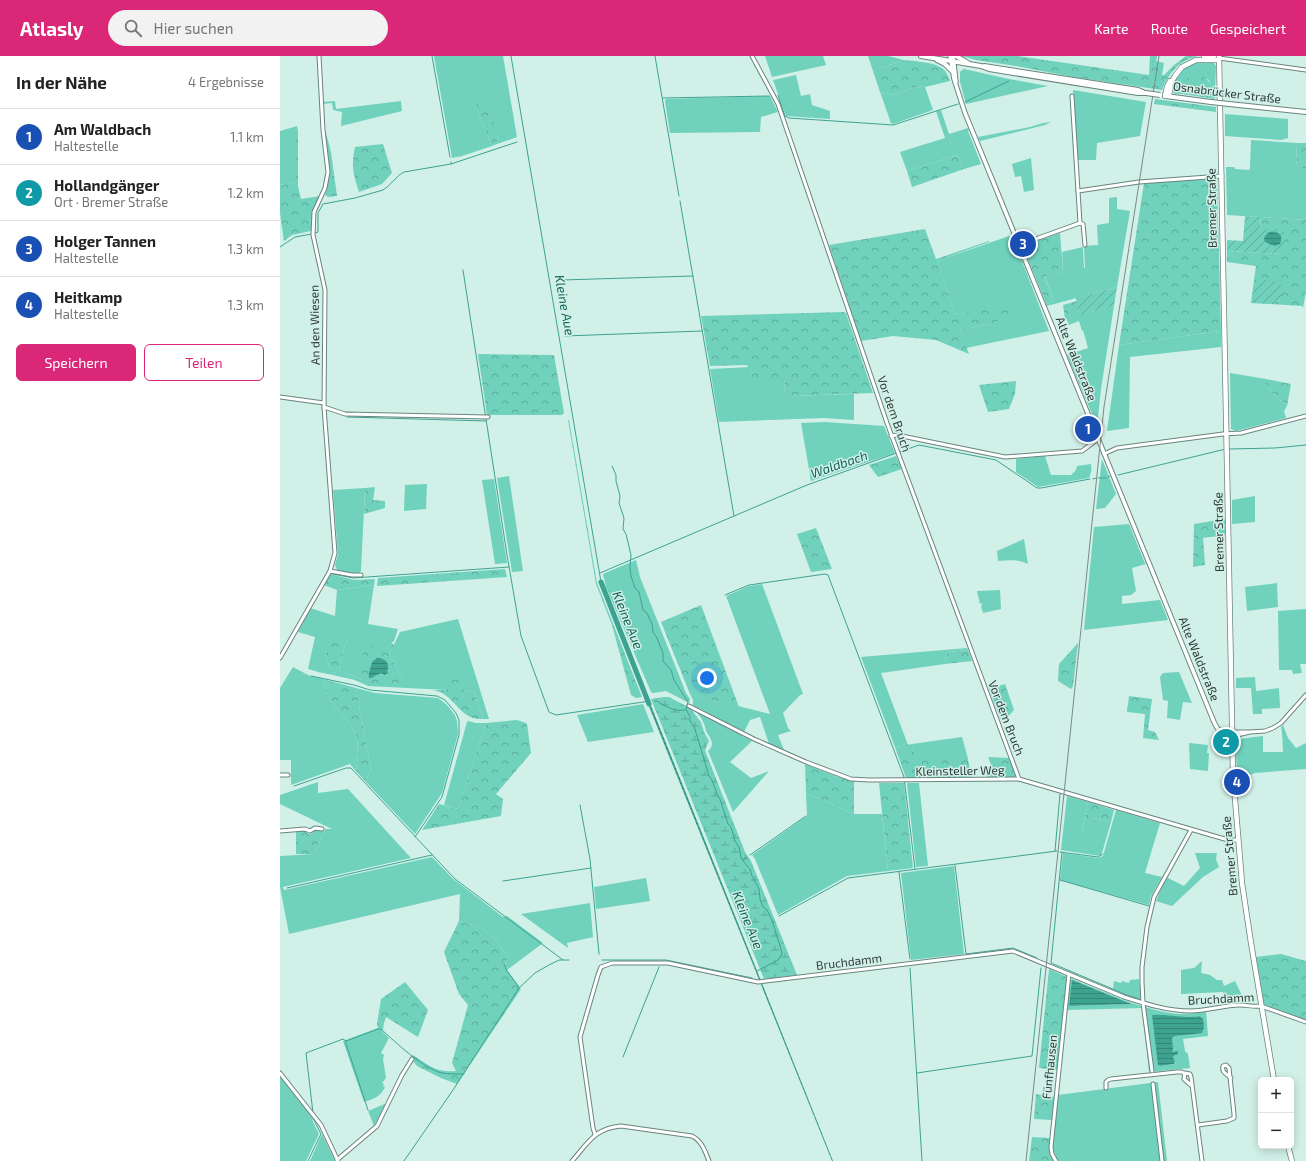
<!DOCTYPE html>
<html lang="de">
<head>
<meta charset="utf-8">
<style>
  body { margin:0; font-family:"Exo 2",sans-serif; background:#f2f2f2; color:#222 }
  .controls { position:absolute; right:12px; bottom:12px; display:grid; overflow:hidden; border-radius:6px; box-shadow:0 2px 10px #0003 }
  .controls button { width:36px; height:36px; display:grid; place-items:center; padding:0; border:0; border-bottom:1px solid #e0e0e0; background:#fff; color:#222; font:20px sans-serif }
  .you { position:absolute; left:427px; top:622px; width:14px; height:14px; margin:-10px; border:3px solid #fff; border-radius:50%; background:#1a73e8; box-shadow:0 0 0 6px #1a73e833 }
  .badge { display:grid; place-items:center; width:26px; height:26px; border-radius:50%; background:#db2777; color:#fff; font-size:13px; font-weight:700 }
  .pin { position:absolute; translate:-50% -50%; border:2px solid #fff; box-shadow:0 1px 4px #0006 }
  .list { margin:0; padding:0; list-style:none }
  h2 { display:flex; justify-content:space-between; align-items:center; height:52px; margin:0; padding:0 16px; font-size:17px }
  h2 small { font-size:13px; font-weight:400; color:#767676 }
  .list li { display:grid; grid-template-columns:26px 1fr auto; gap:12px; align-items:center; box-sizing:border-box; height:56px; padding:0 16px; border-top:1px solid #e0e0e0 }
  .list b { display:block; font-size:15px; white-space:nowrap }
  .list p { margin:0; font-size:13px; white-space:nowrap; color:#767676 }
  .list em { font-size:13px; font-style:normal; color:#767676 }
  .actions { display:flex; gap:8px; padding:12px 16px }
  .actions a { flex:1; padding:9px 0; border:1px solid #db2777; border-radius:6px; text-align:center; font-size:14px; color:#db2777 }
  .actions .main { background:#db2777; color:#fff }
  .icon { flex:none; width:22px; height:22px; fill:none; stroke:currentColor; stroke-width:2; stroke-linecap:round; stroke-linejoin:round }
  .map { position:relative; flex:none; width:1026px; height:1105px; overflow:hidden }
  header { display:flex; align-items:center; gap:24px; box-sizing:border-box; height:56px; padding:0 20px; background:#db2777; color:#fff }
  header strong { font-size:19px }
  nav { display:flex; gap:22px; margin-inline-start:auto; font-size:14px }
  .search { width:280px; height:36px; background:#f2f2f2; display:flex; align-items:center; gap:10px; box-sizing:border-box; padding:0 14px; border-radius:22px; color:#767676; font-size:15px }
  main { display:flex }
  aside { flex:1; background:#fff }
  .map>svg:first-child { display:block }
</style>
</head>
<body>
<header>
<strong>Atlasly</strong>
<div class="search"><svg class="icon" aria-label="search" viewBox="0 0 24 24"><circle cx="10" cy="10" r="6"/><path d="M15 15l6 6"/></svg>Hier suchen</div>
<nav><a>Karte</a><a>Route</a><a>Gespeichert</a></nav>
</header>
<main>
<aside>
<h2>In der Nähe<small>4 Ergebnisse</small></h2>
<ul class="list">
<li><span class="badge" style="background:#1a4fb4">1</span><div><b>Am Waldbach</b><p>Haltestelle</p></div><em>1.1 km</em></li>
<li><span class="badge" style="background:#0f9aa8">2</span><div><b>Hollandgänger</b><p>Ort · Bremer Straße</p></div><em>1.2 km</em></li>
<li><span class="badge" style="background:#1a4fb4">3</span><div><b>Holger Tannen</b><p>Haltestelle</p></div><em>1.3 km</em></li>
<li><span class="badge" style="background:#1a4fb4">4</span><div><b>Heitkamp</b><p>Haltestelle</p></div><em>1.3 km</em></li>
</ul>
<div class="actions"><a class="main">Speichern</a><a>Teilen</a></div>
</aside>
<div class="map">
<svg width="1026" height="1105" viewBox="0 0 1026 1105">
  <defs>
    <pattern id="forest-crowns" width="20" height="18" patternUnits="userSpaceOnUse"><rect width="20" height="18" fill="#70d1bd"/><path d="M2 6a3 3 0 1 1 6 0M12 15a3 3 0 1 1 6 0" fill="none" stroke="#5cab9a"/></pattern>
    <pattern id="wetland-marsh" width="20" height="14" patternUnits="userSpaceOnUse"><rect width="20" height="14" fill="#70d1bd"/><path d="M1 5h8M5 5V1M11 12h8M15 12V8" fill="none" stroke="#5cab9a"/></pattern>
    <pattern id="garden-furrows" width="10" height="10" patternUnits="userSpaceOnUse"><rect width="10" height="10" fill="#70d1bd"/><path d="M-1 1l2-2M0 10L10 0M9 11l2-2" fill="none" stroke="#5cab9a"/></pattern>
    <pattern id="water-rules" width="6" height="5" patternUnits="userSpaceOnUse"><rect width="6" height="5" fill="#3da390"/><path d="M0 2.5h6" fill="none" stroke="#348676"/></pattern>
  </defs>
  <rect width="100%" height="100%" fill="#d1f0e8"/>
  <g fill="#70d1bd" fill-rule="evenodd">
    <path d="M154 0H223L237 81 217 88 218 77 195 49 212 90 182 100 172 102Z"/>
    <path d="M485 0H543L546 9 492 21Z"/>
    <path d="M588 0H608L624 4 593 15Z"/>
    <path d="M928 5 933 6 936 10 935 38 928 23 900 31 902 38H895L893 35C893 15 911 6 928 5Z"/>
    <path d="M684 13 729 23 768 30 686 48 680 26V16L682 14Z"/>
    <path d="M516 19 521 40 530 38 532 49 550 55V63L506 60 493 24Z"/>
    <path d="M638 30 645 31 653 54 613 68 611 67 600 36 612 39Z"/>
    <path d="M793 34 866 46 860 80 817 87 816 104H798Z"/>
    <path d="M490 40 498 56 481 61 480 76 390 77 385 45 386 43Z"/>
    <path d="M55 45 56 53 121 45 122 55 61 70 62 56 53 54 52 47 43 48V46Z"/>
    <path d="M661 54 669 78 688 72 689 74 688 75 701 108 684 113 677 99 627 115 620 96 665 82 656 55Z"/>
    <path d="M945 58 1008 63V82L1001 84 945 80Z"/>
    <path d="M771 66 765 69 700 85 698 81 750 71 763 67Z"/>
    <path d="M17 70 18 76 16 77V126L0 129V75Z"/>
    <path d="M971 84 1017 87 1016 111 1026 113V164L947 159 946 111H954L955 113 969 114 970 112Z"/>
    <path d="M751 102 754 134 744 136 741 120 735 121 732 108Z"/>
    <path d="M837 141V153L850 155 837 231 767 250 766 247 774 245 764 219 783 216 782 196 803 191 804 212H805L804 190 818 189 817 169 829 167V142Z"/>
    <path d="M732 179 769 275 686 292 680 274 711 268 732 248 675 259 657 205Z"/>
    <path d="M834 250 821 333 817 370 787 299 808 292 803 274 802 275 799 265 789 269 786 262Z"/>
    <path d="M941 275V291L850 301 849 372 827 375 839 289Z"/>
    <path d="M470 311 472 322H504L505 338H511V340L574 338V364L544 362 439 366 430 313Z"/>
    <path d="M950 317 986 323V328L993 338 1007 350 1004 355 1006 362 956 375 951 373Z"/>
    <path d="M545 366 604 370 615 397 531 425 521 367Z"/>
    <path d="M765 400 771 419H791L796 414 797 410 811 408C812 413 811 418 809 422L758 431 736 416V403Z"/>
    <path d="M822 403 836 438 825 452 816 453Z"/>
    <path d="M229 420 243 515 232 516 217 422Z"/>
    <path d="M214 423 227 507 215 508 202 424Z"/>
    <path d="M147 428 146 453 124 455 125 429Z"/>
    <path d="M85 432 81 515 78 518H72L57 514 55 509 58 498 53 434Z"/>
    <path d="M975 440V466L952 468V444Z"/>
    <path d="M849 468 864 505 866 508 852 512 856 535 851 539 842 540V548L880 544 888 564 804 574 814 471Z"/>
    <path d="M744 483 748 508C739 503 728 504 718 505L717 495Z"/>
    <path d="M356 504 360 521 406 637 410 643 409 647 386 635 373 637 371 636 326 531 323 518Z"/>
    <path d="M997 527 998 551 967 555 965 531Z"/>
    <path d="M482 528 523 638 520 639 503 657 508 672 511 675 498 679 504 694 489 688 480 661 470 664 464 676 413 649V644L410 638 490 658 446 540 469 530Z"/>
    <path d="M94 529 88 568 118 573 114 585 105 593 82 623 68 618 61 617 59 612 67 583 45 593 49 611 55 614V616C47 620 36 615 28 613L35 581 18 576 30 552 55 560 57 534Z"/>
    <path d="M720 534 721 553 703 557 701 550 702 549V547L700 548 697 535Z"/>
    <path d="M1026 553V608H1020L1022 617 1013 618 1012 614H999L998 555Z"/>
    <path d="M178 563 209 663H203L194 636 184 635 161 626 168 634 127 632V624L123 623 109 599 120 576Z"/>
    <path d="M687 592 688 594 667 596 665 608 601 617 628 689 615 691 581 601Z"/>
    <path d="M13 611 30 620 43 623 51 645 72 671 77 681 78 699 76 715 70 708 11 729V704H0V632Z"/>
    <path d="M899 616 912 647 903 646 900 664 887 662 888 645 883 644 880 621 883 617Z"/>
    <path d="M975 621 976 635 999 632 1000 652 982 653V658H973L971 632H956V622Z"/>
    <path d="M76 632 95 637 158 642 167 649 175 659 177 665 178 678 162 737 135 778 85 725 91 715Z"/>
    <path d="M363 648 374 676 308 686 297 659Z"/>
    <path d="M416 655 472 685 450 706 471 722 489 715 453 756 428 695C436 688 430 682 426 675 425 672 425 669 423 666 422 662 418 659 416 655Z"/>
    <path d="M188 665 196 667H206L178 753 164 749 187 666Z"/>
    <path d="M1003 669 1008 682 1016 692 1026 687V713L975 717 958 724C957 713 954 692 959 683L983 680V696H1003L1002 676 1001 671Z"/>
    <path d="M682 681 687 699H635L632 688Z"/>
    <path d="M909 687 928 689 927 697H929L928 715 910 713Z"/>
    <path d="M38 726V737L68 733 131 802 3 831 4 834 152 801 172 822 223 861 227 860 263 887 227 914 225 907 228 901 216 885 202 872 179 865 180 838 9 878 0 831V800L34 798 45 773H52L0 748V739Z"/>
    <path d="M627 727H639L648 810 636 811Z"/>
    <path d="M526 737 574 758H602L608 815 567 820 498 859 475 803 472 799 527 760Z"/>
    <path d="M787 740 808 746 802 775 813 762 831 766 822 797 820 800 781 794Z"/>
    <path d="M836 754 880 767 865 817 882 821 871 840 869 849 780 824 783 797 818 802 823 800Z"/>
    <path d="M915 797H937L936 803 939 811 923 821 892 850 876 845 886 821 904 830 920 812Z"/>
    <path d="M674 810 684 898 631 904 621 817Z"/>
    <path d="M366 822 370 845 316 853 314 831Z"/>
    <path d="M310 847 313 881 287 887 288 892 241 858Z"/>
    <path d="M922 905 921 917 930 919 937 924H942L944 930 955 925 964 944 945 946 943 936 901 938V914L914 912Z"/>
    <path d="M792 923C825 936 866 956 901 958 910 958 918 957 926 955L928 980 903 983 905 995 908 998 910 1012 869 1016 862 952 787 954 790 924ZM792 925 841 945 850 948 790 950ZM884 959 908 962 920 960 922 961 892 982V997L895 998 893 1001 895 1008 880 1010H879Z"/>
    <path d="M859 923 861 942 859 943 833 933 834 925 841 927 842 925 849 927 850 924Z"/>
    <path d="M98 972H101L103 974 102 975 109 982 101 997 104 999 103 1003 106 1022 102 1027 104 1028 103 1030 105 1031C100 1041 94 1043 84 1046L63 985Z"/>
    <path d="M0 1020 32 1060 33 1066 39 1078 26 1105H0Z"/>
    <path d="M878 1026 887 1105H779C775 1100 774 1096 773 1090L778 1039Z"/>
    <path d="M107 1047 94 1070 88 1055Z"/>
    <path d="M42 1078 55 1105H30Z"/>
  </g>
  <g fill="url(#forest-crowns)">
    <path d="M681 0H737L869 19 870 0H877L876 5 884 7 882 19H884L894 9 906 0H918C899 4 889 17 882 34L793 21 736 10 696 4Z"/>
    <path d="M624 4C634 5 653 6 662 12 666 14 668 20 670 25L645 31 638 30 612 39 600 36 593 15Z"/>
    <path d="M921 18C929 24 935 33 935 43L902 38 900 31 904 23 913 20Z"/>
    <path d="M875 43 936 51V56L874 48Z"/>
    <path d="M203 47 208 50 218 77 217 88 212 90 195 49Z"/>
    <path d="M45 73 51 96 57 140 48 141 45 139C53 118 47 95 45 73Z"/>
    <path d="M16 76H18V130L21 143 40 140 33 155 31 175 12 179 4 185 0 157V129L16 126Z"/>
    <path d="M1017 87H1026V113L1016 112Z"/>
    <path d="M103 88 112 117 102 128 79 136C73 118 71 109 75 91Z"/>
    <path d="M677 99 684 113 632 131 627 115Z"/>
    <path d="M937 122 941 275 839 289 864 127Z"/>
    <path d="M981 161 1026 164V235L1023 252 1022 250 988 248 1001 243 994 224H974L976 210 947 206V195L1002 198 980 176Z"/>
    <path d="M645 173 656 203 709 185V186L657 205 675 259 732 247 730 258 711 268 680 274 689 298 656 284 613 280 581 285 549 189Z"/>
    <path d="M780 177 783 216 764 220 774 245 766 247 743 191 744 189Z"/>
    <path d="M797 245 799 259 785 263 783 249Z"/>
    <path d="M564 256 566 257 593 337 511 340V338H505L504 322H472L470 312 468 311 467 309 430 310 421 260Z"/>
    <path d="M198 298 274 299 284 357 282 359H207Z"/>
    <path d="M986 323 1011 328 1007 350 993 338 986 328Z"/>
    <path d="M736 325 735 338 729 353 708 356 699 329Z"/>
    <path d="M288 364H289L317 527 362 641 356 642 351 639 332 569 316 528Z"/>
    <path d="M616 400 622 413 598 421 589 409Z"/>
    <path d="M95 431 93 444 105 445V452L84 458 85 432Z"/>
    <path d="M945 463V479L923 482 925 509 913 511 914 468Z"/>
    <path d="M536 472 552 513 531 516 517 478Z"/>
    <path d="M225 513 227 521 97 530 98 522Z"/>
    <path d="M50 518 74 524 95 523 94 529 57 534 44 529Z"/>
    <path d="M421 549 459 651 410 638 381 566Z"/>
    <path d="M50 578 67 583 59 612 61 617 68 618 82 623 83 587 105 593 111 587 114 589 109 599 123 623H127V632L88 630 75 624 44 617H52L55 616V614L49 611 45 593Z"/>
    <path d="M798 587 793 630 791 633 778 625 779 608Z"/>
    <path d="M688 594 692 605 665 608 667 596Z"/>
    <path d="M179 620 184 635 194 636 203 663C179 665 176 638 153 634H167L161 626Z"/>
    <path d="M43 623 76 632 91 715 85 725 76 715 78 699 77 681 72 671 51 645Z"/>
    <path d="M725 628 734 654 722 667 709 633Z"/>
    <path d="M849 640 872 643 868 674 875 676 879 684 863 682 865 658 847 656Z"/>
    <path d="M237 664 246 667 247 668 251 697 216 738 223 743 221 760 142 774 159 748 178 753 206 667Z"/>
    <path d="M632 688 635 699H687L692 722H626L615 691Z"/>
    <path d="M708 701 729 702 736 720 735 722H706L713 714Z"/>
    <path d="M525 708 558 721 574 725V758L526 737Z"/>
    <path d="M599 727H624L633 812 608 815Z"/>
    <path d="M808 746 834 754 831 766 813 762 802 776Z"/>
    <path d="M34 774 44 775 34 798H16V775H26L28 778 33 777Z"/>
    <path d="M179 865 202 872 216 885 228 901 225 907 227 914 241 933 177 1028 161 1022 137 1010 131 1003 133 999C148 1009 156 1017 176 1015L172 1007 188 949 179 938 164 896Z"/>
    <path d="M1001 898 1026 905V964L983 948 976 901Z"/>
    <path d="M769 913 787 921 777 1014 759 1012Z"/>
    <path d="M125 926 148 954 138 981 106 961 104 967 103 974 101 972H98L97 968 101 943Z"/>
    <path d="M756 1038 774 1041 772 1064 754 1063Z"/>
    <path d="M752 1081 770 1082C769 1091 770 1097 774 1105H749Z"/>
  </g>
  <path fill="url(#wetland-marsh)" d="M384 641H389L410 652 421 666 424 676 429 685 425 694 426 697 465 796 471 805 517 919 484 923 371 643Z"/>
  <g fill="url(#garden-furrows)">
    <path d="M965 160 981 161 980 176 987 173H1002L1007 178V185L1002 198 947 195V184L963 185Z"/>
    <path d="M974 224H994L1003 231 1001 243 988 248 971 247Z"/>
    <path d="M837 231 834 250 799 259 796 242Z"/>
  </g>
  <g fill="url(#water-rules)">
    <path d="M989 176C998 175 1004 179 1000 188L995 190 985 186 984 183 985 180Z"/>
    <path d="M97 602C107 603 110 607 107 617L105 619 101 617 91 622H89C88 617 91 611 92 606Z"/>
    <path d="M368 642 553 1105H552L366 643Z"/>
    <path d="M792 924 851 948 789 950Z"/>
    <path d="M872 959C890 958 902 963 920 960L923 963 924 971 922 977 895 980 892 982 893 993 892 996 898 995V998L895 999 893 1001 895 1006 894 1008 880 1010 878 1009Z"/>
  </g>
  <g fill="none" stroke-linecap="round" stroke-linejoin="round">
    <g stroke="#3da390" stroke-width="1">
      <path d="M152 0 170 101"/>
      <path d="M231 0 321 526"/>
      <path d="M375 0 399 140"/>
      <path d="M498 39 505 60 509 62 613 69 678 48"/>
      <path d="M383 42 489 40"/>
      <path d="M685 46 729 25"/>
      <path d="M171 106V108L237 86"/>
      <path d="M400 145 454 460"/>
      <path d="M35 177 38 176V157L43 148 75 142 103 134C111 129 116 120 124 116L171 108"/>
      <path d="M0 191 15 181 32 178"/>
      <path d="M183 214 227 499 241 580 269 656 276 659 370 645"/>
      <path d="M282 224 413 220"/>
      <path d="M285 280 422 275"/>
      <path d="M67 361 206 365"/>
      <path d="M949 393 995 392 1026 389"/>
      <path d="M332 410 336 419V425L340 440 339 447 344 462 343 473 346 478 351 499 350 511 351 520 355 532 359 536 363 554 367 557 372 568 373 576 377 582 383 597V605L391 614 394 624 408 646 406 653 410 661V665L414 670 429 720 432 724 437 738 440 743 448 768 451 771 455 785 459 791 461 802 467 810 470 813 472 820 479 833 480 843 483 851 487 854 492 864 501 893 502 898 498 904 477 915"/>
      <path d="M838 419 946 393"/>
      <path d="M828 421 830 420"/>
      <path d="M818 422H826"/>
      <path d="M813 423 816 422"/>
      <path d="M320 517 527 429 639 389 716 404 757 432H761L810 423"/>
      <path d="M53 518 73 522 229 511"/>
      <path d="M445 539 469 529 545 518 548 519 624 721 635 813"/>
      <path d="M31 620 74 629 90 634 157 640 165 644 176 657 179 664V679L162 741 135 781"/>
      <path d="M375 645H377C387 651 394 656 405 654"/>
      <path d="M14 730 66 712H71L175 823 283 904"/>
      <path d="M300 749 310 803 319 898"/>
      <path d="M775 795 780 738"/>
      <path d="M780 796 818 801 823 798"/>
      <path d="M782 796 771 907 847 939 859 943"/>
      <path d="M470 799 526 760"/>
      <path d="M463 804 467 801"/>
      <path d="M675 809 686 898 733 892 757 902"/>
      <path d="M619 816 630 903"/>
      <path d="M780 824 869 850"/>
      <path d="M223 825 311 812"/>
      <path d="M7 832 152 799"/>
      <path d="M499 860 568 822 777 795"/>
      <path d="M322 904H386L472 922"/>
      <path d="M224 908 227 915 239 931"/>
      <path d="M630 912 642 1105"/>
      <path d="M66 985V988L88 1054"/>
      <path d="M343 1001 379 911"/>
      <path d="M637 1017 752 1000 761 912"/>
      <path d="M33 1057 26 997 63 983 66 985 98 973H101C115 986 144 1013 162 1017 169 1018 177 1018 184 1018"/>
      <path d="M28 1105 41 1078 33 1062"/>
      <path d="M124 1105 173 1034 239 932 255 917 269 909 279 904H289"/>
    </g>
    <path stroke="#3da390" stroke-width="5" d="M321 526 369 648"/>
    <defs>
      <g id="minor">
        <path d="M472 0 498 48 607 367 739 723"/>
        <path d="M939 2 1026 14"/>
        <path d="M792 40 800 167 803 168 805 189"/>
        <path d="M798 135 859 126 942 120"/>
        <path d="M739 189 800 167"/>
        <path d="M0 341 44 347"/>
        <path d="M44 351 65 358 208 361"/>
        <path d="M611 380 617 379 725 401 802 395 818 383"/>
        <path d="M824 398 837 392 943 378 961 377 1026 360"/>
        <path d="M50 515 72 519H81"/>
        <path d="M0 602 50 515 55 497 44 351 45 234 33 179 34 156 45 132 48 116 43 74 39 0"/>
        <path d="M409 650 474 683 526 706 571 723 589 724 739 723 948 784H958"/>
        <path d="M953 676H968"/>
        <path d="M953 680 970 676 985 675 993 672 1001 667 1026 639"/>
        <path d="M0 719H8"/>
        <path d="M0 775 25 773 30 775 35 772 42 773"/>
        <path d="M872 1015 863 947 862 926V911L867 871 874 841 911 774"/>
        <path d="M0 1017 41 1069 58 1105"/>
        <path d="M873 1028 882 1105"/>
        <path d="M912 1030 904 1023 905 1017 910 1018 911 1021 922 1105"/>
        <path d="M826 1032V1026L828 1024 831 1023 897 1016H902L905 1018"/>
        <path d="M918 1069 947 1065 954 1062V1058L949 1012 946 1009 943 1010C941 1016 947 1018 951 1022"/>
        <path d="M315 1078 313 1072 300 981 318 919 321 911 332 907H388L478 926 733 895 844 941C866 948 888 955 911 955 927 955 944 949 960 949 967 949 974 951 981 950L1026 966"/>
        <path d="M57 1104 97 1070 122 1019 132 1003"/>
        <path d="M292 1105C308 1087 315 1072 341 1070L412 1080C422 1085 425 1095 429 1105"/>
        <path d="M776 1105 772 1098 771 1091 789 918"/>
      </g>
      <g id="tertiary">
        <path d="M670 0 674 23 685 57 934 666C938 675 942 679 953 680"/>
        <path d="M673 0 676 26"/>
        <path d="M940 674 945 676H953"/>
      </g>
      <g id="secondary">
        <path d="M641 0 701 10 709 13 858 37H866"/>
        <path d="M676 0 688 7"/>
        <path d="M657 4 665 8 672 15"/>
        <path d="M704 10 858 34 863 36"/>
        <path d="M886 40 931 46"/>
        <path d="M949 48 1026 56"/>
      </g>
      <g id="primary">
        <path d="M939 0 953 719 962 827 971 887 994 1024"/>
        <path d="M924 1 934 0"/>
        <path d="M885 40 887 31 890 25"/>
        <path d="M889 40 891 27 895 20 902 11 916 4H939"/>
        <path d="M1008 1090 1012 1105"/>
      </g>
    </defs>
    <use href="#minor" stroke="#69857e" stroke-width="5"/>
    <use href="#tertiary" stroke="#69857e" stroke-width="5.5"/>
    <use href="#secondary" stroke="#69857e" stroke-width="6"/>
    <use href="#primary" stroke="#69857e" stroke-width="6"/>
    <use href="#minor" stroke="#fff" stroke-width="3"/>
    <use href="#tertiary" stroke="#fff" stroke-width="3.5"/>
    <use href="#secondary" stroke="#fff" stroke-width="4"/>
    <use href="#primary" stroke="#fff" stroke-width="4.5"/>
    <path stroke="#788d88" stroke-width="1" d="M746 1105 824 351 879 0"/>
    <defs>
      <g id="secondary-bridge">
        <path d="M866 37 880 39"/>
        <path d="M931 46 949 48"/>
      </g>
    </defs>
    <use href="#secondary-bridge" stroke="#69857e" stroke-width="6" stroke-linecap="butt"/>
    <use href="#secondary-bridge" stroke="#fff" stroke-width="4"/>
  </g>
  <g text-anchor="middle" stroke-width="3" stroke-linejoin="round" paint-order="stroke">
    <g font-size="12" fill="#2d3936" stroke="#d1f0e8">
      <text transform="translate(947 37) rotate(7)" y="4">Osnabrücker Straße</text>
      <text transform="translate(932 152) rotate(-91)" y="4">Bremer Straße</text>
      <text transform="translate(35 269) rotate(-91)" y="4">An den Wiesen</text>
      <text transform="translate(796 303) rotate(68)" y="4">Alte Waldstraße</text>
      <text transform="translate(614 358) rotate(71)" y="4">Vor dem Bruch</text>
      <text transform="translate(939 476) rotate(-91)" y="4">Bremer Straße</text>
      <text transform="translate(919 603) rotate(68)" y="4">Alte Waldstraße</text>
      <text transform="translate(726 662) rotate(69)" y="4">Vor dem Bruch</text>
      <text transform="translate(680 715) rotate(-1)" y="4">Kleinsteller Weg</text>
      <text transform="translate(950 800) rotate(-95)" y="4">Bremer Straße</text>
      <text transform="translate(569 906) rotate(-7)" y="4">Bruchdamm</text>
      <text transform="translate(941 943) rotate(-3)" y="4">Bruchdamm</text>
      <text transform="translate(770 1011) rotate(-84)" y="4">Fünfhausen</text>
    </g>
    <g font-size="13" font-style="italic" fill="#126356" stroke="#d1f0e8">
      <text transform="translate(285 249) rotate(80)" y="5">Kleine Aue</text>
      <text transform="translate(559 408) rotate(-19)" y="5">Waldbach</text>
      <text transform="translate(348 564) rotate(68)" y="5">Kleine Aue</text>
      <text transform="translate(468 864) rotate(68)" y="5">Kleine Aue</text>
    </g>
  </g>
</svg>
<div class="controls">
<button>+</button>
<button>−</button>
</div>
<div class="you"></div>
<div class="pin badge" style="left:808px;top:373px;background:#1a4fb4">1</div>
<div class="pin badge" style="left:946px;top:686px;background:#0f9aa8">2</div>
<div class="pin badge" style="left:743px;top:188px;background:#1a4fb4">3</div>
<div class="pin badge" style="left:957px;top:726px;background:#1a4fb4">4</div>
</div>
</main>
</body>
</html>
